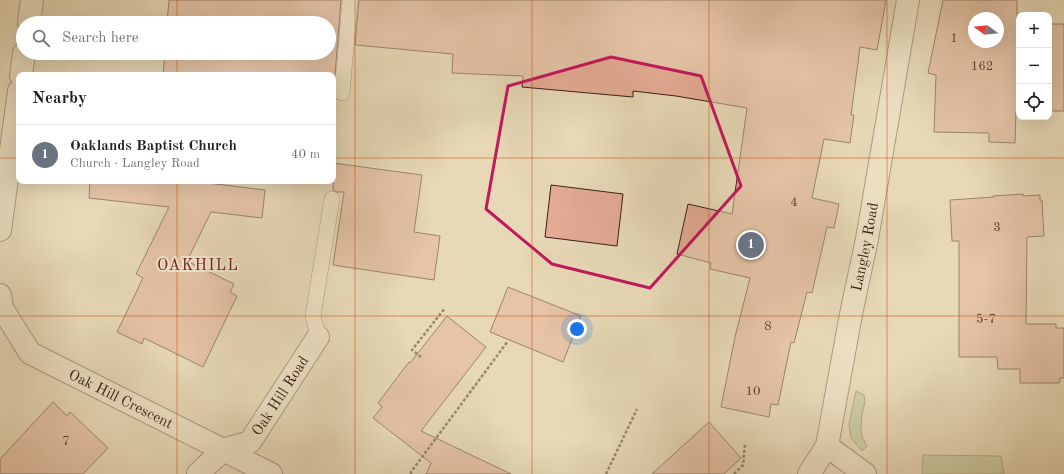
<!DOCTYPE html>
<html lang="en">
<head>
<meta charset="utf-8">
<style>
  body { margin:0; font-family:"Old Standard TT",serif; background:#f2f2f2; color:#202124 }
  .controls { position:absolute; right:12px; top:12px; display:grid; overflow:hidden; border-radius:8px; box-shadow:0 4px 16px #0002 }
  .controls button { width:36px; height:36px; display:grid; place-items:center; padding:0; border:0; border-bottom:1px solid #e0e0e0; background:#fff; color:#202124; font:20px sans-serif }
  .compass { position:absolute; left:968px; top:12px; width:36px; height:36px; border-radius:50%; background:#fff; box-shadow:0 4px 16px #0002; rotate:285deg }
  .you { position:absolute; left:577px; top:329px; width:14px; height:14px; margin:-10px; border:3px solid #fff; border-radius:50%; background:#1a73e8; box-shadow:0 0 0 6px #1a73e833 }
  .badge { display:grid; place-items:center; width:26px; height:26px; border-radius:50%; background:#1a73e8; color:#fff; font-size:13px; font-weight:700 }
  .pin { position:absolute; translate:-50% -50%; border:2px solid #fff; box-shadow:0 1px 4px #0006 }
  .list { margin:0; padding:0; list-style:none }
  h2 { display:flex; justify-content:space-between; align-items:center; height:52px; margin:0; padding:0 16px; font-size:17px }
  h2 small { font-size:13px; font-weight:400; color:#757577 }
  .list li { display:grid; grid-template-columns:26px 1fr auto; gap:12px; align-items:center; box-sizing:border-box; height:60px; padding:0 16px; border-top:1px solid #e0e0e0 }
  .list b { display:block; font-size:15px; white-space:nowrap }
  .list p { margin:0; font-size:13px; white-space:nowrap; color:#757577 }
  .list em { font-size:13px; font-style:normal; color:#757577 }
  .icon { flex:none; width:22px; height:22px; fill:none; stroke:currentColor; stroke-width:2; stroke-linecap:round; stroke-linejoin:round }
  .map { position:relative; flex:none; width:1064px; height:474px; overflow:hidden }
  .search { position:absolute; background:#fff; box-shadow:0 4px 16px #0002; left:16px; top:16px; width:320px; height:44px; display:flex; align-items:center; gap:10px; box-sizing:border-box; padding:0 14px; border-radius:22px; color:#757577; font-size:15px }
  .panel { position:absolute; background:#fff; box-shadow:0 4px 16px #0002; left:16px; top:72px; width:320px; height:112px; border-radius:8px }
  .map>svg:first-child { display:block }
</style>
</head>
<body>
<div class="map">
<svg width="1064" height="474" viewBox="0 0 1064 474">
  <rect width="100%" height="100%" fill="#e7d8b7"/>
  <filter id="stains"><feTurbulence type="fractalNoise" baseFrequency=".005" numOctaves="4"/><feColorMatrix values="0 0 0 0 .2 0 0 0 0 .09 0 0 0 0 .02 0 0 0 .5 -.17"/></filter>
  <radialGradient id="worn" r=".72"><stop offset=".6" stop-color="#630" stop-opacity="0"/><stop offset="1" stop-color="#630" stop-opacity=".3"/></radialGradient>
  <g fill="#b1c092" stroke="#767054">
    <path d="M856 391 864 395 865 402 862 414 861 426 862 437 867 446 862 451 851 438 849 424Z"/>
    <path d="M923 455 1001 456 1004 474H922Z"/>
  </g>
  <g fill="#e3aa94" stroke="#3a1f15" fill-rule="evenodd">
    <path d="M169 0H341L335 75H163L165 53H329V23H167Z"/>
    <path d="M359 0H886L877 50 860 47 851 115H854L850 143 824 139 812 198 839 204 834 228 827 227 812 293 807 292 794 343 791 342 778 405 771 404 769 417 721 407 735 337 750 278 710 269 711 263 677 254 688 204 732 214 747 108 676 96 633 91V97L522 87 523 76 452 73 453 54 355 45Z"/>
    <path d="M943 0H1017V23H1019V111H1016L1015 143 989 142V133L934 132 936 75 928 73ZM974 18H998V42H974Z"/>
    <rect x="1049" y="24" width="15" height="87"/>
    <path d="M333 163 422 175 414 232 440 236 434 280 333 265 344 192H337L333 190Z"/>
    <path d="M90 181H191L265 190 262 218 211 212 187 261 234 284 230 292 237 296 203 367 144 338 142 344 117 332 143 278 136 274 169 207 89 198Z"/>
    <path d="M551 185 623 194 617 246 545 237Z"/>
    <path d="M1023 194V196L1040 195V200H1042L1044 236 1027 237 1026 324H1056V328H1064V378H1060L1059 383H1020V369H998L997 357H959V241H952L950 200 994 197 993 196Z"/>
    <path d="M508 287 581 316 563 362 490 332Z"/>
    <path d="M447 316 486 347 421 431 511 474H426L431 463 373 418 382 407 378 403 409 362 410 363Z"/>
    <path d="M53 402 67 416 70 412 108 448 83 474H0V459Z"/>
    <path d="M709 422 741 458 724 474H652Z"/>
  </g>
  <g fill="none" stroke-linecap="round" stroke-linejoin="round">
    <defs>
      <g id="lane">
        <path d="M342 93 350 0"/>
        <path d="M318 337 313 315 332 199"/>
      </g>
      <g id="street">
        <path d="M29 23 32 0"/>
        <path d="M21 75 24 53"/>
        <path d="M0 230 19 91"/>
        <path id="s1" d="M0 295 2 308 30 353 271 474"/>
        <path id="s2" d="M198 474 223 450 250 442 318 337"/>
        <path d="M809 474 827 446"/>
        <path id="s3" d="M865 474 827 446 851 314 867 239 908 0"/>
      </g>
    </defs>
    <use href="#lane" stroke="#654d3e" stroke-width="16"/>
    <use href="#street" stroke="#654d3e" stroke-width="24"/>
    <g stroke="#3a1f15" stroke-width="2.5" stroke-dasharray="3 2" stroke-linecap="butt">
      <path d="M421 357 412 350 445 308"/>
      <path d="M411 474V472L508 341"/>
      <path d="M606 474 637 409"/>
      <path d="M734 474 743 465 745 443"/>
    </g>
    <use href="#lane" stroke="#efe6d0" stroke-width="15"/>
    <use href="#street" stroke="#efe6d0" stroke-width="22"/>
  </g>
  <path d="M0 0H1064V474H0ZM611 57 701 76 741 186 650 288 552 264 486 209 508 86Z" fill="#e7d8b7" fill-opacity=".55" fill-rule="evenodd"/>
  <path fill="none" stroke="#c2185b" stroke-width="3" stroke-linejoin="round" d="M611 57 701 76 741 186 650 288 552 264 486 209 508 86Z"/>
  <path fill="none" stroke="#ce500d" stroke-width="1" stroke-opacity="0.55" d="M177 0V23M355 0V474M532 0V474M709 0V474M887 0V474M177 53V75M0 158H19M333 158H1064M177 181V474M0 316H1064"/>
  <g text-anchor="middle" stroke-width="4" stroke-linejoin="round" paint-order="stroke">
    <g font-size="13" fill="#644235">
      <text x="954" y="42">1</text>
      <text x="982" y="70">162</text>
      <text x="794" y="206">4</text>
      <text x="997" y="231">3</text>
      <text x="986" y="323">5-7</text>
      <text x="768" y="330">8</text>
      <text x="753" y="395">10</text>
      <text x="66" y="445">7</text>
    </g>
    <g font-size="15" fill="#3a1f15" stroke="#efe6d0">
      <text dy="5" stroke="none"><textPath href="#s3" startOffset="250">Langley Road</textPath></text>
      <text dy="5" stroke="none"><textPath href="#s2" startOffset="118">Oak Hill Road</textPath></text>
      <text dy="5" stroke="none"><textPath href="#s1" startOffset="168">Oak Hill Crescent</textPath></text>
    </g>
    <g font-size="16" letter-spacing="1" fill="#7a1f14" stroke="#efe6d0">
      <text x="198" y="270">OAKHILL</text>
    </g>
  </g>
  <rect width="100%" height="100%" filter="url(#stains)"/>
  <rect width="100%" height="100%" fill="url(#worn)"/>
</svg>
<div class="controls">
<button>+</button>
<button>−</button>
<button><svg class="icon" aria-label="locate" viewBox="0 0 24 24"><circle cx="12" cy="12" r="6"/><path d="M12 2v4M12 18v4M2 12h4M18 12h4"/></svg></button>
</div>
<svg class="compass" viewBox="-18 -18 36 36"><path d="M0-13l5 13h-10z" fill="#e53935"/><path d="M0 13l5-13h-10z" fill="#757577"/></svg>
<div class="you"></div>
<div class="pin badge" style="left:751px;top:245px;background:#6b7280">1</div>
<div class="search"><svg class="icon" aria-label="search" viewBox="0 0 24 24"><circle cx="10" cy="10" r="6"/><path d="M15 15l6 6"/></svg>Search here</div>
<section class="panel">
<h2>Nearby<small></small></h2>
<ul class="list">
<li><span class="badge" style="background:#6b7280">1</span><div><b>Oaklands Baptist Church</b><p>Church · Langley Road</p></div><em>40 m</em></li>
</ul>
</section>
</div>
</body>
</html>
